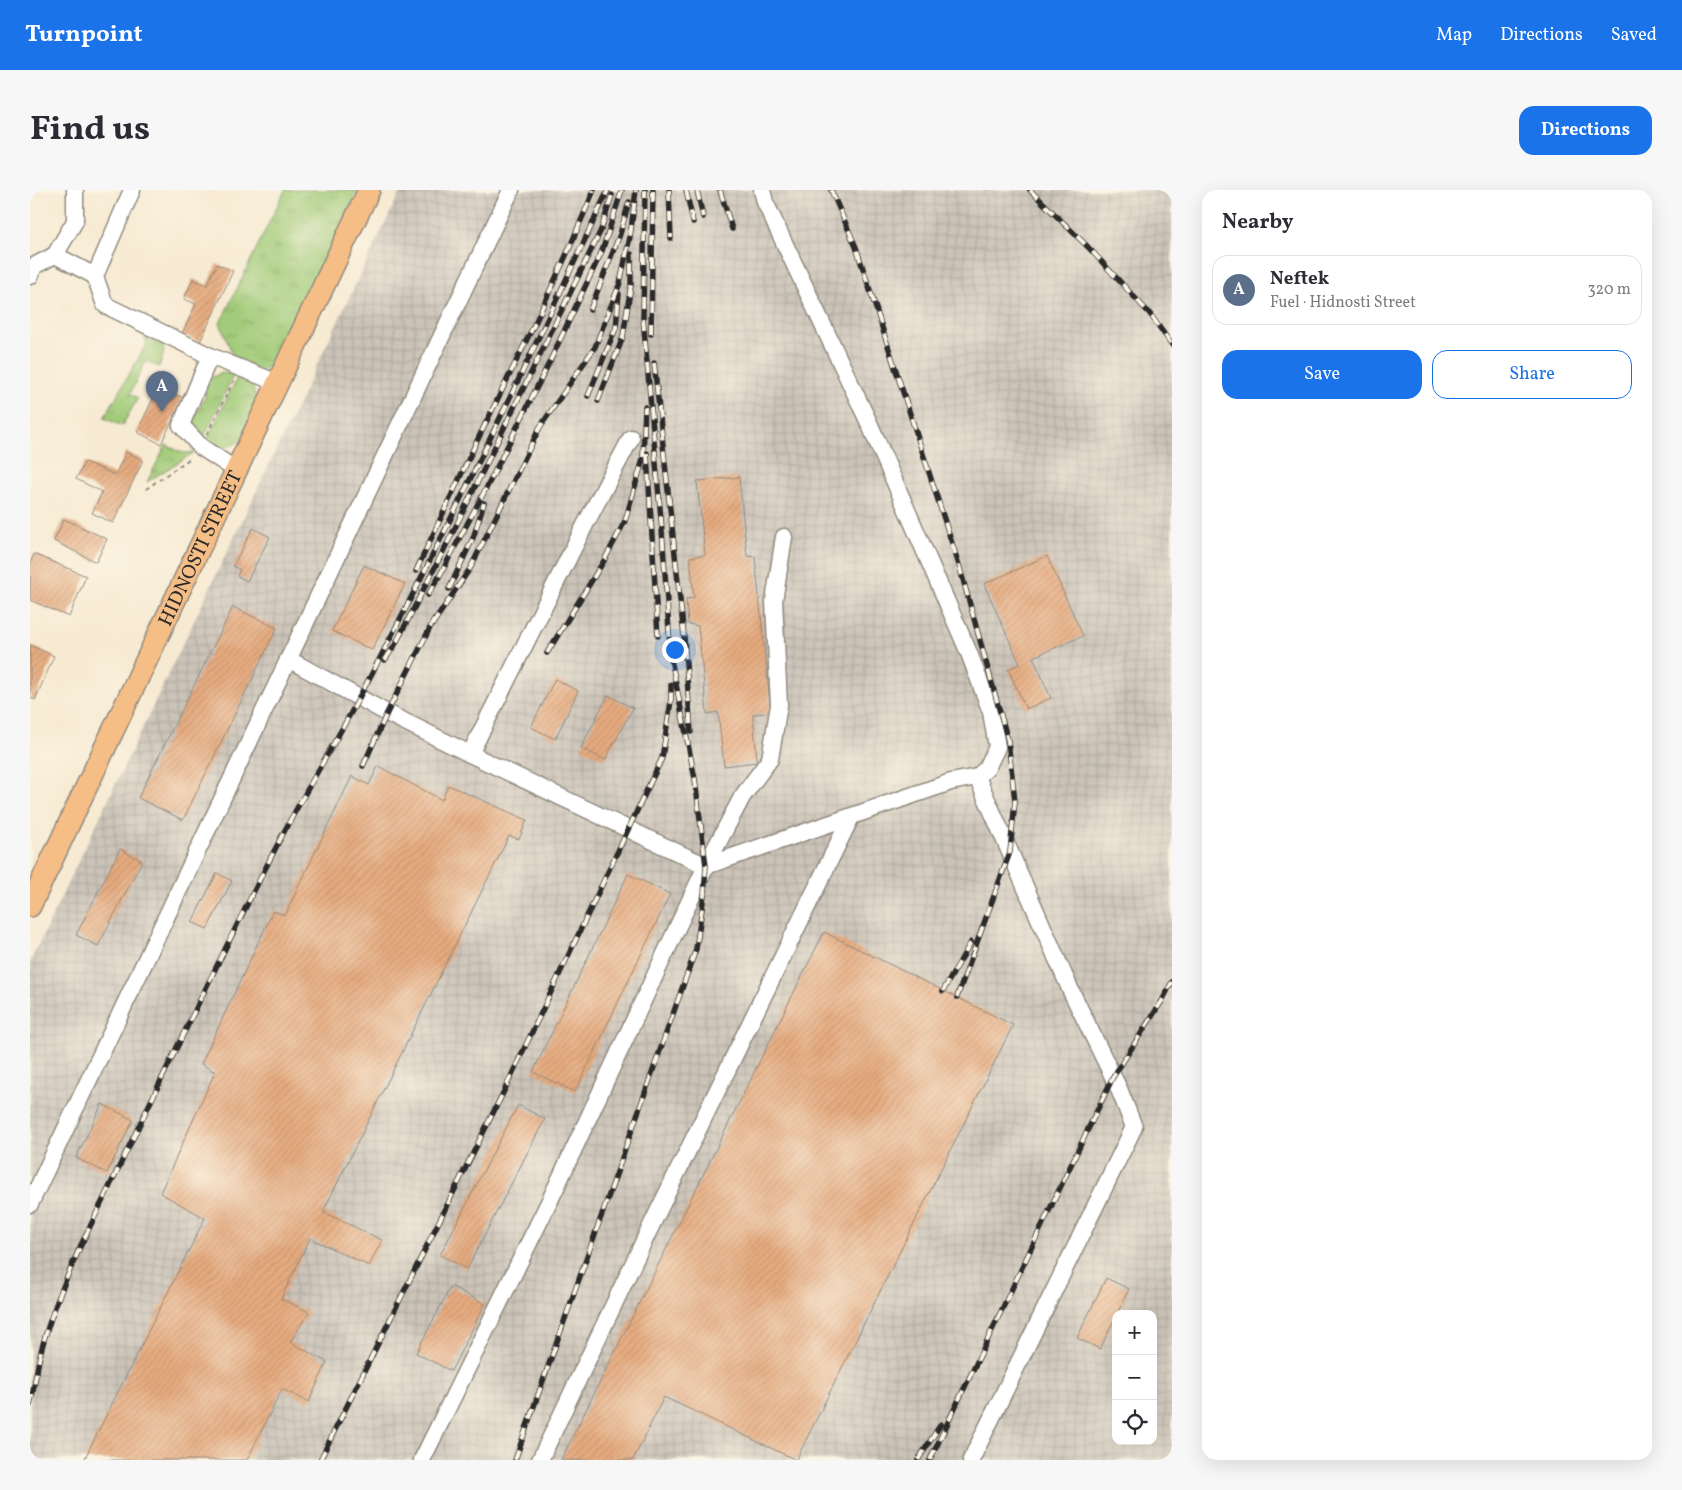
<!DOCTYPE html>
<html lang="en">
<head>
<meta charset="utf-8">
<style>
  body { margin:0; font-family:Vollkorn,serif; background:#f7f7f7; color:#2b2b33 }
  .controls { position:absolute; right:15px; bottom:15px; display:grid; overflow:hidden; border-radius:10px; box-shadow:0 5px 20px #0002 }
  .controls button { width:45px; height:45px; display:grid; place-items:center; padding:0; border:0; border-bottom:1px solid #e1e1e2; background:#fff; color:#2b2b33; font:25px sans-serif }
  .you { position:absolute; left:644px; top:459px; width:18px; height:18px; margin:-12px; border:4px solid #fff; border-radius:50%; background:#1a73e8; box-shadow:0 0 0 8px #1a73e833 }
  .badge { display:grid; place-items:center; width:32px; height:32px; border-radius:50%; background:#1a73e8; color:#fff; font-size:16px; font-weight:700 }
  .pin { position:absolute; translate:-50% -41px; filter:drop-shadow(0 1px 2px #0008) }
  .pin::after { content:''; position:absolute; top:26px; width:18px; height:15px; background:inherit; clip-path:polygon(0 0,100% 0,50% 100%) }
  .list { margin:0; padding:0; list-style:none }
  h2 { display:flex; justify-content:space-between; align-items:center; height:65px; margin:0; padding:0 20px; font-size:21px }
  h2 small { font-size:16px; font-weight:400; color:#7c7c81 }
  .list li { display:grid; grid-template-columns:32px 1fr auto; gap:15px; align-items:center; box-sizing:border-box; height:70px; margin:0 10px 10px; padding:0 10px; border:1px solid #e1e1e2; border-radius:15px }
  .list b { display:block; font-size:19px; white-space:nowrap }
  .list p { margin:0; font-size:16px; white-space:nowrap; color:#7c7c81 }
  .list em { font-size:16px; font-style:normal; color:#7c7c81 }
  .actions { display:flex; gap:10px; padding:15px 20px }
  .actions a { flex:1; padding:11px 0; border:1px solid #1a73e8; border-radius:15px; text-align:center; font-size:18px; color:#1a73e8 }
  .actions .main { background:#1a73e8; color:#fff }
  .icon { flex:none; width:28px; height:28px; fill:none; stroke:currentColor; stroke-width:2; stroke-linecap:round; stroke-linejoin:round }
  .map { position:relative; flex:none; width:1142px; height:1270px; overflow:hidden; border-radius:15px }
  header { display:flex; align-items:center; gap:30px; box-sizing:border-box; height:70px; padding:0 25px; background:#1a73e8; color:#fff }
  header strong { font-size:24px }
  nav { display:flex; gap:28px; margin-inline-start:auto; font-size:18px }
  .intro { display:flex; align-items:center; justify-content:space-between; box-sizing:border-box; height:120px; padding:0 30px }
  h1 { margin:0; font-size:35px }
  .button { padding:12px 22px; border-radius:15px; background:#1a73e8; color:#fff; font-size:18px; font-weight:700 }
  main { display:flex; gap:30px; padding:0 30px }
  aside { flex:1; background:#fff; border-radius:15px; box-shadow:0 5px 20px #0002 }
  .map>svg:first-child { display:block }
</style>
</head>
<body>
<header>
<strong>Turnpoint</strong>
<nav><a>Map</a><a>Directions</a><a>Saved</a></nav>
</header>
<div class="intro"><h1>Find us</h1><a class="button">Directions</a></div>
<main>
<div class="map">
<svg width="1142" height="1270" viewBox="0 0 1142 1270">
  <defs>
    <pattern id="industrial-grid" width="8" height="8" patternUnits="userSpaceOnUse" patternTransform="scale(1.25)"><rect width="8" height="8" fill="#cbc3b8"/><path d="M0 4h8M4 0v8" fill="none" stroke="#aea89e"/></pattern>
    <pattern id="grass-tufts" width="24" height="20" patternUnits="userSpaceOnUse" patternTransform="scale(1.25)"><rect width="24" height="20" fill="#a1cb78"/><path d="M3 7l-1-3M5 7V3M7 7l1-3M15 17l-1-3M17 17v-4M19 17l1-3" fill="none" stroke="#8bae68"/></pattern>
    <pattern id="building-hatch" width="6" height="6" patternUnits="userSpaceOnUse" patternTransform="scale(1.25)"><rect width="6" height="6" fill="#e6ab7f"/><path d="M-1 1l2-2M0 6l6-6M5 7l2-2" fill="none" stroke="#c5936e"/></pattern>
  </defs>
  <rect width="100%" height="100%" fill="#fcf5e5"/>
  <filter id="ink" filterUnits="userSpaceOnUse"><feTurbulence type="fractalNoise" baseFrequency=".02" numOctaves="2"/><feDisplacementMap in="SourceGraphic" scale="10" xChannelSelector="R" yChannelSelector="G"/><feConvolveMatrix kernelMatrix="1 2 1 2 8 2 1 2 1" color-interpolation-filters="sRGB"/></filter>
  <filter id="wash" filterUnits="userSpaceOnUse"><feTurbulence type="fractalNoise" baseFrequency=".0096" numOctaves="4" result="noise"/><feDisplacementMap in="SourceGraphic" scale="20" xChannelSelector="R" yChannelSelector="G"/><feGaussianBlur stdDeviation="1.12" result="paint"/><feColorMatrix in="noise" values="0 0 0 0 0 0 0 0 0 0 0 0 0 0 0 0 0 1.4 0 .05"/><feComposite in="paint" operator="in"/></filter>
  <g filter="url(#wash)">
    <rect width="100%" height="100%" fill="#f7ead2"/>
    <path fill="url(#industrial-grid)" fill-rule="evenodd" d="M371 0H1142V1270H0V772ZM1086 1124H1123V1251H1086Z"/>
    <g fill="url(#grass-tufts)" stroke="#667b52">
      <path d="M255 0H327L250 167 241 175 231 180 205 171 190 133Z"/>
      <path d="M111 140 132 149C136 160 133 167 129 177L116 171 100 204 108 208 92 236 74 228 117 153Z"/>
      <path d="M193 183 204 184 172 251 165 239 163 230 176 205 171 196 176 189Z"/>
      <path d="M208 186C216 189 222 193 224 201 228 214 217 243 208 252 204 255 195 258 190 259 185 259 180 256 175 253Z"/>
      <path d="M136 255 153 263 165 262 117 292Z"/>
    </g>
    <g id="blocks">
      <g fill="url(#building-hatch)">
        <path d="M187 74 203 81 170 152 152 144 166 114 154 109 163 89 177 95Z"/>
        <path d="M129 196 153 208 131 254 107 242Z"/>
        <path d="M96 262 113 270 83 333 62 323 72 302 46 289 55 272 85 285Z"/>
        <path d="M709 287 717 366 725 367 741 523 723 524 727 572 694 576 688 522 677 524 668 436 658 434 656 409 664 408 660 367 675 365 667 291Z"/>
        <path d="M34 329 77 349 66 372 24 351Z"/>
        <path d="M223 338 240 347 217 391 207 386 210 380 203 376Z"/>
        <path d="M4 364 56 386 39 427 0 410V374Z"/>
        <path d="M1017 366 1053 446 1003 467 1021 508 996 519 978 479 990 474 954 394Z"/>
        <path d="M334 375 375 394 342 460 302 441Z"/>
        <path d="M203 417 247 438 153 630 108 608Z"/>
        <path d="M0 455 24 466 5 510 0 507Z"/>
        <path d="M525 489 548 501 525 549 501 537Z"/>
        <path d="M578 505 603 518 575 570 551 558Z"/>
        <path d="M348 576 412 610 418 595 497 630 489 649 479 646 293 1022 352 1050 339 1076 280 1048 251 1109 279 1122 260 1152 297 1172 279 1212 252 1199 217 1270H54L175 1028 130 1003 185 882 171 874 243 721 255 725 322 586 339 595Z"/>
        <path d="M90 659 112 671 68 756 46 745Z"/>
        <path d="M187 683 202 691 177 739 162 732Z"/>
        <path d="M598 684 640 704 545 902 503 882Z"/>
        <path d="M794 742 983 835 766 1270 634 1207 603 1270H531Z"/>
        <path d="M72 914 103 930 77 983 46 968Z"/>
        <path d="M488 915 515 929 437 1079 410 1065Z"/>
        <path d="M1076 1088 1099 1099 1070 1159 1047 1148Z"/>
        <path d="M421 1096 455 1114 421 1181 386 1163Z"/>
      </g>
    </g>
  </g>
  <g filter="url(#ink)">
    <use href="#blocks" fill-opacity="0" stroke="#918a7e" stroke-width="1"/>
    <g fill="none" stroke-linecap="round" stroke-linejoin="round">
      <defs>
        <g id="minor">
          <path d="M102 0 65 86 75 115 180 166 248 193"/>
          <path d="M25 65 45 31V0"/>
          <path d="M0 86 4 76 25 65 65 86"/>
          <path d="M180 166 151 235 171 257 206 280"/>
          <path d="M258 469 357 523 440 564 676 676 921 592 947 587 957 578 967 557 961 522 939 463 840 235 735 12 732 0"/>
          <path d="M440 564 556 333 601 248"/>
          <path d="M0 1014 481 0"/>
          <path d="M392 1270 521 1008 676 676 712 607 740 569 749 515 744 411 754 347"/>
          <path d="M510 1270 622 1034 821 627"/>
          <path d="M941 1270 1104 937 1089 899 1041 801 947 587"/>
        </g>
        <g id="major">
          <path id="s1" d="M0 716 339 0"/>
        </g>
      </defs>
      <use href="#minor" stroke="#918a7e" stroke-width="19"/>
      <use href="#major" stroke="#918a7e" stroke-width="24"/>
      <g stroke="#918a7e" stroke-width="2" stroke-dasharray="4 4" stroke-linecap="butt">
        <path d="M177 244 204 190"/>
        <path d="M116 299 162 267"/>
      </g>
      <use href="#minor" stroke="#fff" stroke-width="16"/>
      <use href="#major" stroke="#f6be87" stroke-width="21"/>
      <defs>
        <g id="rail">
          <path d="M639 0 641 48"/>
          <path d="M656 0 663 32"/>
          <path d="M667 0 673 27"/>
          <path d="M690 0 702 39"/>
          <path d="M801 0 826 57 929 375 978 551 985 611 980 662 927 807"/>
          <path d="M1000 0 1058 57 1120 124 1142 155"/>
          <path d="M560 120 590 44 599 12"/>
          <path d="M621 144 623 0"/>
          <path d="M624 173 654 446 661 542"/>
          <path d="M558 206 586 138 589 104"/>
          <path d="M568 211 593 147 601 95V64"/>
          <path d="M617 263 628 446"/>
          <path d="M386 381 446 253 506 131 539 59 564 0"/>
          <path d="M419 399 443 348 454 313"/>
          <path d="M398 405 410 385 460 291 519 173 572 61 592 0"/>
          <path d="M402 435 441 377 510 237 565 157 590 93 600 47 606 0"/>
          <path d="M517 463 575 369 595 331 613 269 615 217"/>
          <path d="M355 470 365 455 422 344 571 40 582 5"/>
          <path d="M333 576 357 523 404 430"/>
          <path d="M913 801 941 752"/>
          <path d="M0 1215C5 1195 7 1174 13 1154 22 1120 37 1087 51 1055 119 917 184 777 255 640 279 595 306 551 330 506 418 340 499 170 578 0"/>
          <path d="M290 1270 475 899 632 568 641 511V495"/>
          <path d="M485 1270 666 759 674 705 676 676 665 589 641 469 632 340 613 128 615 0"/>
          <path d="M888 1270 911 1234"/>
          <path d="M900 1270 1083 887 1132 811 1142 792"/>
        </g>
      </defs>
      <use href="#rail" stroke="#2b2b2b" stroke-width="5.5"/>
      <use href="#rail" stroke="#fcf5e5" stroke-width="4" stroke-dasharray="11" stroke-linecap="butt"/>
    </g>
  </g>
  <g text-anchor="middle" stroke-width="5" stroke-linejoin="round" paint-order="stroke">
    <g font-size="20" fill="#2b2b2b" stroke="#fcf5e5">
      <text dy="7" stroke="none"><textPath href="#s1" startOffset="396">HIDNOSTI STREET</textPath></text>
    </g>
  </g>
</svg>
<div class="controls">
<button>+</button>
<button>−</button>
<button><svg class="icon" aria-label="locate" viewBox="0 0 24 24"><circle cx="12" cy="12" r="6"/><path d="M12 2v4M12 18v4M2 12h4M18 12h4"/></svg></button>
</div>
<div class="you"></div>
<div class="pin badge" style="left:132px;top:222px;background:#5c6f8a">A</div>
</div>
<aside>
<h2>Nearby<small></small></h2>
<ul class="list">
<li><span class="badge" style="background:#5c6f8a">A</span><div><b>Neftek</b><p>Fuel · Hidnosti Street</p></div><em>320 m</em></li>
</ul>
<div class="actions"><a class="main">Save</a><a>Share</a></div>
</aside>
</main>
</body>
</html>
